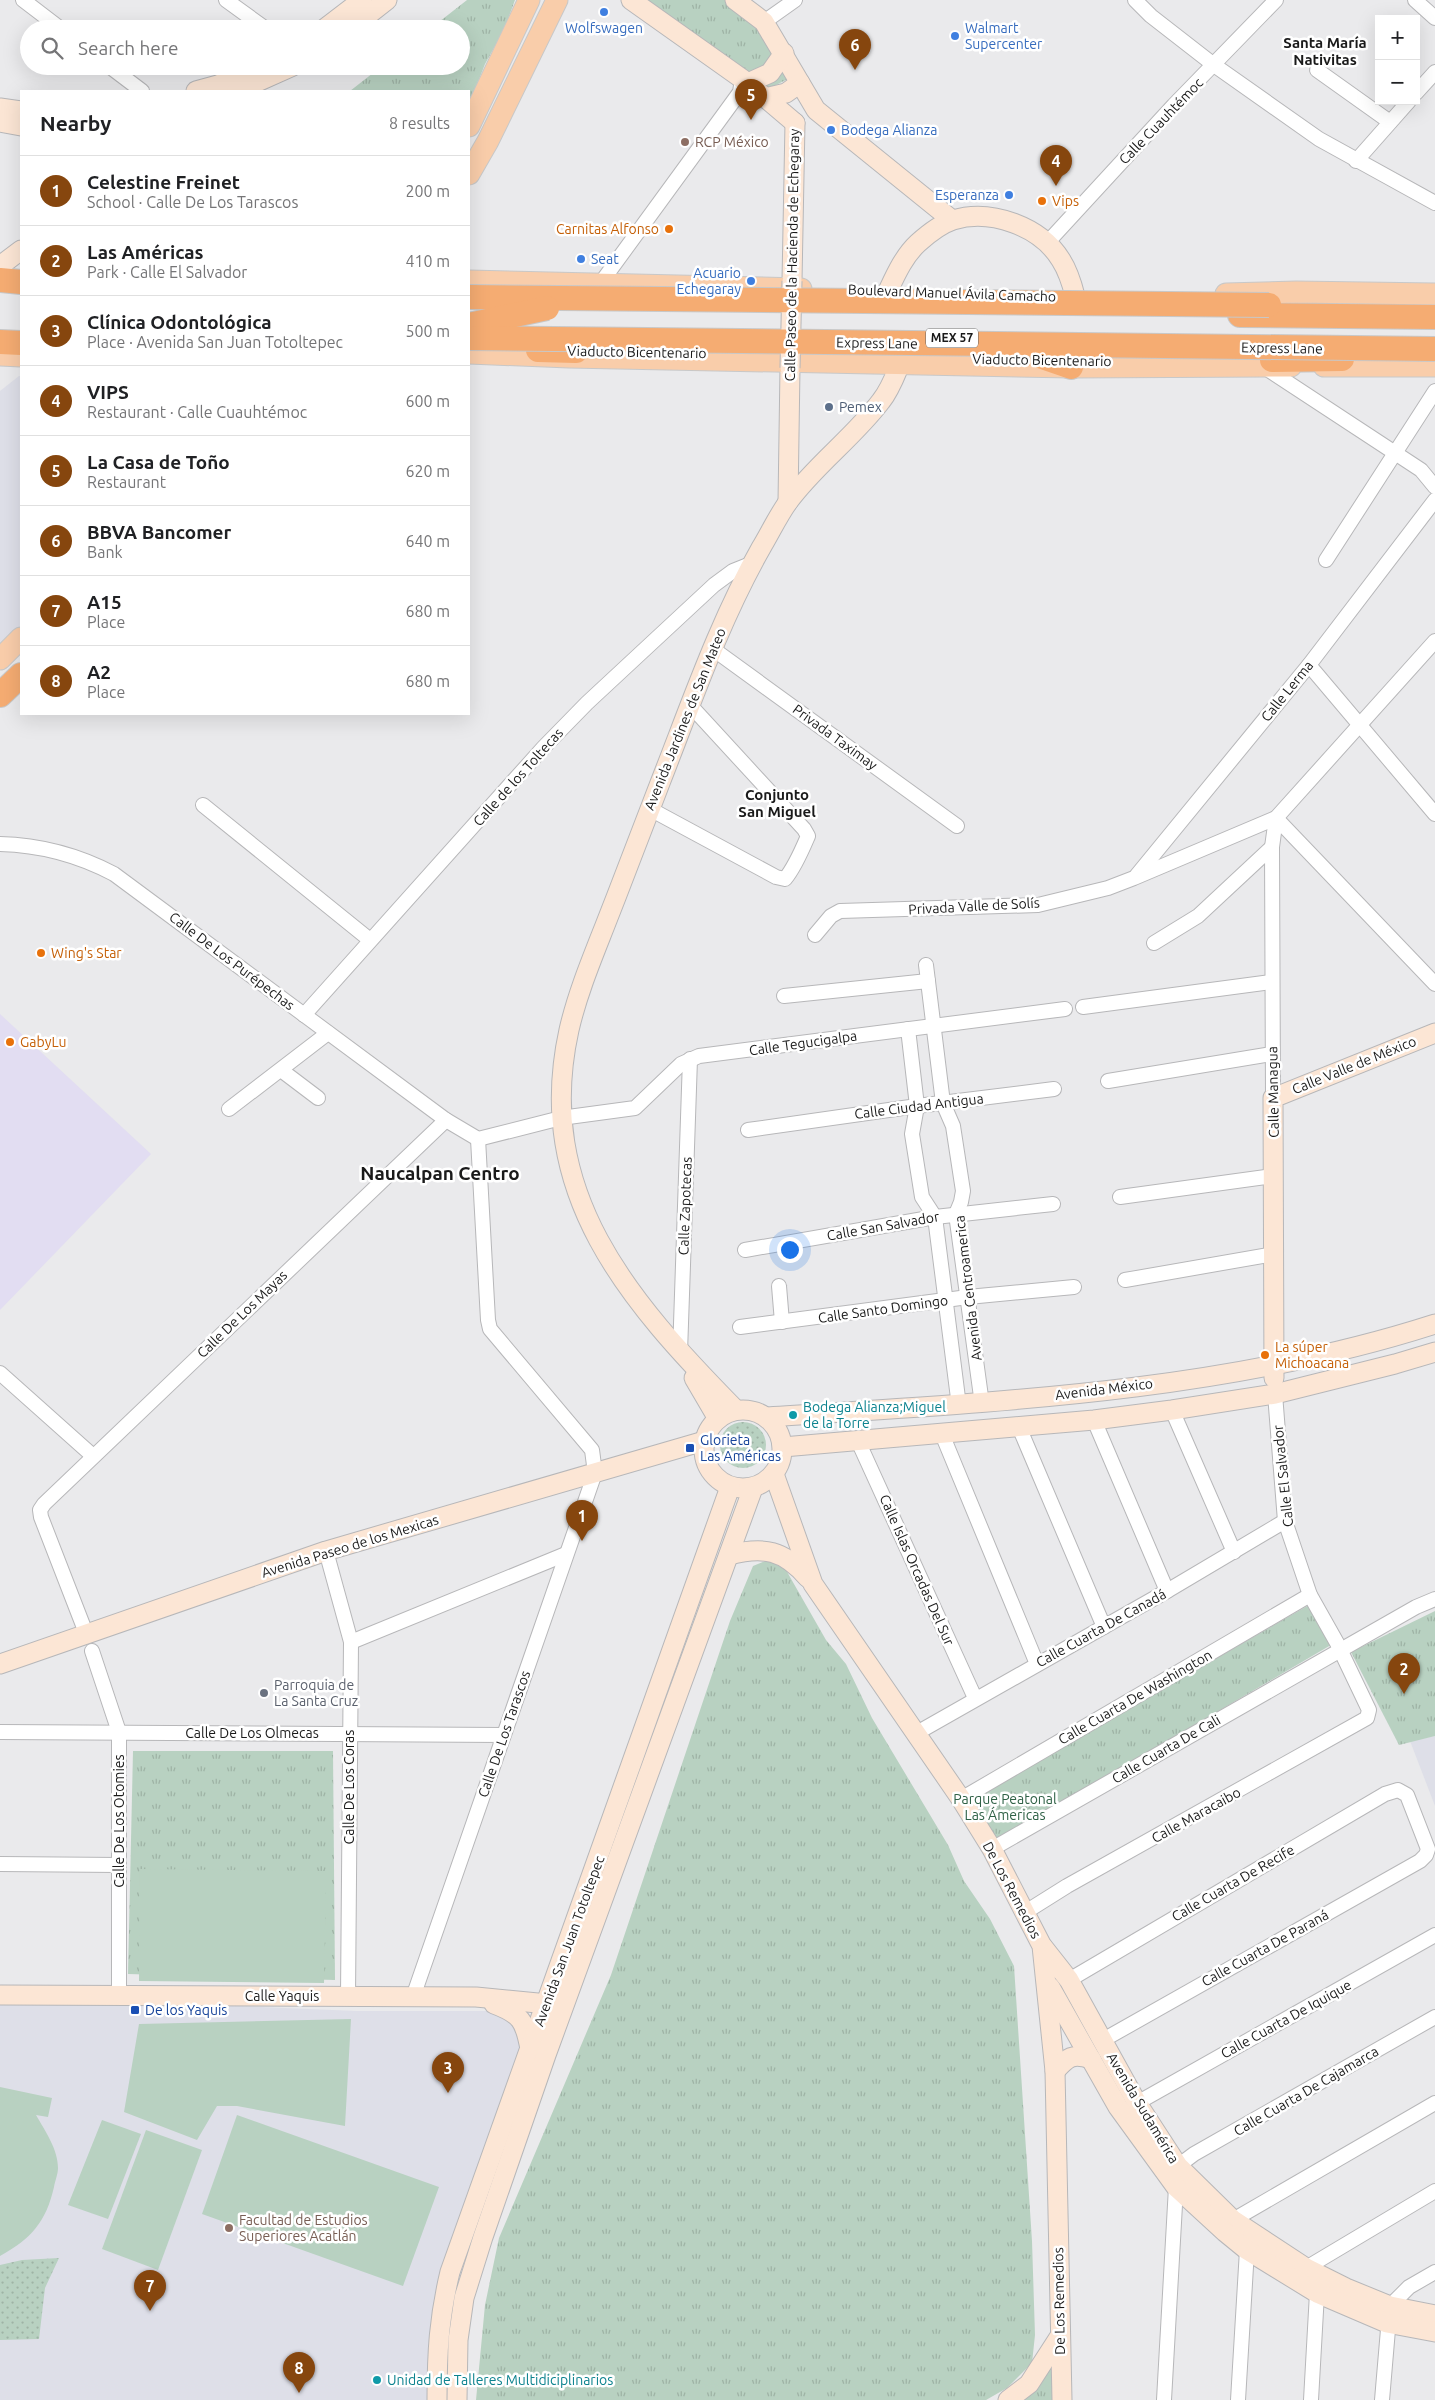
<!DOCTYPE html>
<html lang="en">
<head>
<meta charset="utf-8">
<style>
  body { margin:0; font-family:Ubuntu,sans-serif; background:#f6f6f6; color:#202124 }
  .controls { position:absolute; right:15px; top:15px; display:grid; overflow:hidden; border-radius:0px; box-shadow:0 5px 20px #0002 }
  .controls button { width:45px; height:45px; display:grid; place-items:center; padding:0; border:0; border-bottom:1px solid #e0e0e0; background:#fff; color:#202124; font:25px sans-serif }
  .you { position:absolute; left:789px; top:1249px; width:18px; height:18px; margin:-12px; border:4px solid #fff; border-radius:50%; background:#1a73e8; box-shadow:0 0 0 8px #1a73e833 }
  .badge { display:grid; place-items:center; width:32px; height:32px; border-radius:50%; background:#86460e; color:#fff; font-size:16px; font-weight:700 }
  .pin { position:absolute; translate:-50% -41px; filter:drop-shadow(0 1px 2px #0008) }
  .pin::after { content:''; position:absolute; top:26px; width:18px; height:15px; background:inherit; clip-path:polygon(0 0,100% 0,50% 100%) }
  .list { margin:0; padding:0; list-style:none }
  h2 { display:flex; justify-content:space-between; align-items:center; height:65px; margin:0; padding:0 20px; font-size:21px }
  h2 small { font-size:16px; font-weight:400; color:#757577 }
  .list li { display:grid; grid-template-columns:32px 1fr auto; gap:15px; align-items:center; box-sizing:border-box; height:70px; padding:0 20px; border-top:1px solid #e0e0e0 }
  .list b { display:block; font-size:19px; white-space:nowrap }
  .list p { margin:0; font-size:16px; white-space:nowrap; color:#757577 }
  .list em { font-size:16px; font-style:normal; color:#757577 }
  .icon { flex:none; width:28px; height:28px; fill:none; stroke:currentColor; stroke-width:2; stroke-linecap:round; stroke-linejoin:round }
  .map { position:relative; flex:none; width:1435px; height:2400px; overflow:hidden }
  .search { position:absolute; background:#fff; box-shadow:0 5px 20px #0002; left:20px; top:20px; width:450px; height:55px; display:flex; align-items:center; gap:12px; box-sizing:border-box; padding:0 18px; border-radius:28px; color:#757577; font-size:19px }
  .panel { position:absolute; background:#fff; box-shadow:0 5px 20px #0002; left:20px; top:90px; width:450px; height:625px; border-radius:0px }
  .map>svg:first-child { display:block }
</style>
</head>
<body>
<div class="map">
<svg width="1435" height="2400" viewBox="0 0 1435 2400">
  <defs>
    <pattern id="grass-dots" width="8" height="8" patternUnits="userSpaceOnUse" patternTransform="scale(1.25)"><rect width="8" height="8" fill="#b8d1c1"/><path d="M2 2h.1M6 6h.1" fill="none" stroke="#9eb3a5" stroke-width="1.8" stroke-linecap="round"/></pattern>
    <pattern id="park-tufts" width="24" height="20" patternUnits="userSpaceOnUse" patternTransform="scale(1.25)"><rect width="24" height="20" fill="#b8d1c1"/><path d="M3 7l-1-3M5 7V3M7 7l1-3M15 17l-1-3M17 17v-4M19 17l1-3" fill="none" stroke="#9eb3a5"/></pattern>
  </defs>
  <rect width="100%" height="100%" fill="#eaeaec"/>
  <path fill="#e2ddf2" d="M0 1014 151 1154 0 1310Z"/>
  <g fill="#dedfe8">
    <path d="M19 376H21V638L0 659V391Z"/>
    <path d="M1435 1736V1806L1410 1741Z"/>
    <path d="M117 2001 357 2011H496L512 2021 522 2046 444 2268 429 2337 427 2400H0V2003Z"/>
  </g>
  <g fill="url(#grass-dots)">
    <circle cx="743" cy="1445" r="23"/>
    <path d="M59 2258 45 2288 39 2339 0 2340V2265L22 2260Z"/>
  </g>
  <g fill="url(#park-tufts)">
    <path d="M467 0H515L504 30 485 64 469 105V91H350L382 66H461V29H430Z"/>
    <path d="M646 0H725L765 28 794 76 768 89Z"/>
    <path d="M768 1560 786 1570 826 1640 846 1664 872 1718 948 1845 964 1881 990 1919 1014 1966 1032 2241 1035 2335 1032 2363 1007 2388 986 2400H476L485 2305 499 2238 611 1975 730 1621 753 1566Z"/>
    <path d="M1316 1601 1336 1642 994 1843 967 1801Z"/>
    <path d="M1435 1611V1736L1399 1745 1351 1652Z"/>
    <path d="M133 1751H333L335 1980 128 1974Z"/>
    <path d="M1052 2365 1053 2400H1019L1037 2386Z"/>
  </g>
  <g fill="#b8d1c1">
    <path d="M140 1869 326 1871 324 1983 139 1981Z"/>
    <path d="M351 2019 345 2126 237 2106H217L197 2140 124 2112 139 2024Z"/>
    <path d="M0 2087 52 2098 48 2117 36 2115C45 2131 58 2149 58 2168 58 2174 55 2181 54 2187 46 2222 31 2239 0 2256Z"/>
    <path d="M237 2115 439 2187 403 2286 202 2214Z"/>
    <path d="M102 2120 141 2134 108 2219 68 2205Z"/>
    <path d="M146 2130 202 2150 158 2270 102 2249Z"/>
  </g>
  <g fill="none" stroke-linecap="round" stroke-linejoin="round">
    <defs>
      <g id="street">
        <path d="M23 0 61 29"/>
        <path d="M226 0 266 29"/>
        <path d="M1135 0 1151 16 1214 65 1319 139 1435 203"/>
        <path d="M1415 0 1435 18"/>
        <path d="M764 22 795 0"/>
        <path d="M109 66 142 91"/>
        <path d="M1317 70 1390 122"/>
        <path d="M1416 93 1435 72"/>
        <path d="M1356 161 1409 101"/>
        <path d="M1047 243 1174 105 1276 0"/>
        <path d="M600 284 740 92 742 79"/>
        <path d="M1264 367 1421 470 1435 487"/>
        <path d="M1326 560 1435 391"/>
        <path d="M713 649 957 826"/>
        <path d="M1309 665 1435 814"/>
        <path d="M203 805 370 940"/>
        <path d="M650 809 776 877 785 879C795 867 802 850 808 836L804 829 690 705"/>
        <path d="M1276 818 1435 984"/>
        <path d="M0 844C40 845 78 855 114 874L446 1120 478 1139 561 1118 635 1108 681 1064 699 1056 1065 1009"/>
        <path d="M1137 875 1309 665 1435 500"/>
        <path d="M815 935 831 916 840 911 1038 905 1108 888 1134 878 1276 818 1435 641"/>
        <path d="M1154 943 1198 916 1272 847"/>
        <path d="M926 965 943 1103 953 1126 963 1191 961 1202 956 1214 982 1404"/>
        <path d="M784 996 928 981"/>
        <path d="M1083 1007 1271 982"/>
        <path d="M304 1015 543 748 587 703 714 585 733 571 753 563"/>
        <path d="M908 1029 917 1106 912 1134 922 1197 935 1217 959 1406"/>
        <path d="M281 1070 318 1098"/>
        <path d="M1108 1081 1272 1054"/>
        <path d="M1273 1098 1272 847 1276 818"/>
        <path d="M229 1109 328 1033"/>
        <path d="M748 1130 917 1106 1054 1089"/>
        <path d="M1120 1197 1273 1176"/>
        <path d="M745 1250 935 1217 1053 1204"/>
        <path d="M1125 1280 1274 1254"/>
        <path d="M779 1286 782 1322"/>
        <path d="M740 1327 968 1297 1074 1287"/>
        <path d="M680 1353 690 1059"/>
        <path d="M0 1373 93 1456"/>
        <path d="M1172 1410 1234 1552"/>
        <path d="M1094 1420 1167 1591"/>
        <path d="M1019 1427 1104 1627"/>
        <path d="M942 1434 1037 1664"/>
        <path d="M858 1441 975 1698"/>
        <path d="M326 1551 351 1642 348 1997"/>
        <path d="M86 1633 41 1517 40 1510 44 1504 446 1120"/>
        <path d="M351 1642 566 1554"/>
        <path d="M92 1651 119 1732V1995"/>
        <path d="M0 1732 503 1735"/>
        <path d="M915 1734 1167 1591 1285 1521"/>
        <path d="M961 1799 1310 1595"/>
        <path d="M992 1849 1416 1607 1435 1599"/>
        <path d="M0 1864 119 1865"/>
        <path d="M1024 1913 1067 1886 1367 1718 1369 1710 1337 1643 1310 1595 1285 1521 1275 1394"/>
        <path d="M1069 1980 1385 1794 1398 1790 1407 1795 1428 1849 1426 1855 1420 1861 1103 2040"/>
        <path d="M413 1997 595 1473 592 1450 490 1329 488 1320 478 1139"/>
        <path d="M1137 2103 1435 1935"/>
        <path d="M1178 2166 1194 2154 1435 2017"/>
        <path d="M1228 2227 1233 2220 1435 2103"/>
        <path d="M1306 2268 1435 2191"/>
        <path d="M1164 2400 1176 2187"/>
        <path d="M1238 2400 1247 2250 1251 2243"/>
        <path d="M1311 2400 1317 2293"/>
        <path d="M1382 2400 1390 2306 1409 2287 1435 2272"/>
      </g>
      <g id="secondary">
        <path d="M631 0 748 83 795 123"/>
        <path d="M735 0 764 22 816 110 952 220"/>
        <path d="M324 29 362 0"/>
        <path d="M350 29 387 0"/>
        <path d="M748 83 770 73 784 53"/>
        <path d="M196 91 218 85 257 66"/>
        <path d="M237 91 293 66"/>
        <path d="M765 98 786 93 800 83"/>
        <path d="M0 108 21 111"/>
        <path d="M0 122 21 126"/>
        <path d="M0 266 21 250"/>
        <path d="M792 281 795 123"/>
        <path d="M888 291C896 274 904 256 918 243 928 234 941 224 953 220 991 208 1041 227 1061 260 1068 271 1072 284 1075 296"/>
        <path d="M788 502 790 368"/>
        <path d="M694 1378 718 1419"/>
        <path d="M1274 1378 1273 1098 1435 1033"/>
        <path d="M735 1409C629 1301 533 1193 569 1030 577 995 591 961 604 928 623 880 641 832 660 783 691 704 719 622 761 548 770 533 778 516 788 502 815 465 854 437 881 401 890 390 895 376 900 364"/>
        <circle cx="743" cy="1449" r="39"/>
        <path d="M768 1417C991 1402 1221 1393 1435 1324"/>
        <path d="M783 1447 1094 1420 1172 1410 1275 1394 1395 1364 1435 1352"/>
        <path d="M774 1474 813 1584 961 1799 992 1849 1042 1946 1055 2071 1062 2400"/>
        <path d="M729 1555C764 1546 784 1550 808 1578"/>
        <path d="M0 1664 326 1551 704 1441"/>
        <path d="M1043 1947 1069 1980 1137 2103 1178 2166 1233 2220 1306 2268 1346 2288 1390 2306 1435 2315"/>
        <path d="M1050 1987 1118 2107 1176 2187 1225 2232 1247 2250 1317 2293 1387 2323 1435 2332"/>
        <path d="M0 1995 476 1997 558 2005"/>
        <path d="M494 2004C521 2014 525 2021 530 2049"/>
        <path d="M1055 2071C1068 2057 1072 2053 1091 2059"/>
        <path d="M437 2400C437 2352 439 2318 450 2272L730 1487"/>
        <path d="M457 2400 458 2340 464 2298 483 2237 546 2055 753 1488"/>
        <path d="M1008 2400 1029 2384 1060 2336"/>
      </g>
      <g id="primary">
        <path d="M469 126 529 0"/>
        <path d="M469 174 488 141 557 0"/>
        <path d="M469 281 801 289"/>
        <path d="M1226 294 1296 292 1435 294"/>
        <path d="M469 353 569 357 1071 367 1291 366"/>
        <path d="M0 355 21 356"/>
        <path d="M1324 366H1435"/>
        <path d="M0 659 21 638"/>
      </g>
      <g id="highway">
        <path d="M0 280 21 282"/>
        <path d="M1240 315 1435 317"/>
        <path d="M0 342 21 343"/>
        <path d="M1010 346 1071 367"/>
        <path d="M538 350 576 351"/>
        <path d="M1272 360 1342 359"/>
        <path d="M0 695 21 675"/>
      </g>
    </defs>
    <use href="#street" stroke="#b7b7b9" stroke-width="16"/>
    <use href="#secondary" stroke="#b7b7b9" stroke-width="21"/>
    <use href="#primary" stroke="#c8c8c8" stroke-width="23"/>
    <use href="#highway" stroke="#c8c8c8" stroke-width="26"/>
    <use href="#street" stroke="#fff" stroke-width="14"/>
    <use href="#secondary" stroke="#fce6d5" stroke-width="19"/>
    <use href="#primary" stroke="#f9cdaa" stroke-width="21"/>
    <use href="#highway" stroke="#f5ac72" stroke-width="24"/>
    <defs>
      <path id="secondary-bridge" d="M790 368 792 281"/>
      <g id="highway-bridge">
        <path d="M469 297 1269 305"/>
        <path d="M469 325 547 308"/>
        <path d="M469 338 1435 349"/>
      </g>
    </defs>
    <use href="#secondary-bridge" stroke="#b7b7b9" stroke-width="21" stroke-linecap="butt"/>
    <use href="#highway-bridge" stroke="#c8c8c8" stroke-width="26" stroke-linecap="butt"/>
    <use href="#secondary-bridge" stroke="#fce6d5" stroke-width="19"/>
    <use href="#highway-bridge" stroke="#f5ac72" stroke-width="24"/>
  </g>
  <g fill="#3f7fe0" stroke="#fff" stroke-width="2">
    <circle cx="604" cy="12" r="5"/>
    <circle cx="955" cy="36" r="5"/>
    <circle cx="831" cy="130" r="5"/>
    <circle cx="1009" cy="195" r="5"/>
    <circle cx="581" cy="259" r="5"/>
    <circle cx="751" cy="281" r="5"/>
  </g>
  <g fill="#8d6e63" stroke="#fff" stroke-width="2">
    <circle cx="685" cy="142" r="5"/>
    <circle cx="229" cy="2228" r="5"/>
  </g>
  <g fill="#e8710a" stroke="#fff" stroke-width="2">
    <circle cx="1042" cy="201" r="5"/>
    <circle cx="669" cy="229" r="5"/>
    <circle cx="41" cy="953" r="5"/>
    <circle cx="10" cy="1042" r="5"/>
    <circle cx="1265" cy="1355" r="5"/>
  </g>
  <circle fill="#5c6f8a" stroke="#fff" stroke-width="2" cx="829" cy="407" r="5"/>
  <g fill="#0f9aa8" stroke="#fff" stroke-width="2">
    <circle cx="793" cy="1415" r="5"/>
    <circle cx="377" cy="2380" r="5"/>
  </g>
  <g fill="#1a4fb4" stroke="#fff" stroke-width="2">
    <rect x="685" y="1443" width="10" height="10" rx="2.5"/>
    <rect x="130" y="2005" width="10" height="10" rx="2.5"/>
  </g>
  <circle fill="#6b7280" stroke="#fff" stroke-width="2" cx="264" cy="1693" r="5"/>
  <g text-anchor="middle" stroke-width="5" stroke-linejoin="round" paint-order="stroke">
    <rect fill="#fff" stroke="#5f5f5f" stroke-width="1" x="926" y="328.5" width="52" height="19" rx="4"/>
    <g font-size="12" font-weight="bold" fill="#1a1a1a">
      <text x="952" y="342">MEX 57</text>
    </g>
    <g font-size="14" fill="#366cbe" stroke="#fff" text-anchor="start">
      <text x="604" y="33" text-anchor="middle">Wolfswagen</text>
      <text x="965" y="33">Walmart<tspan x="965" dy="16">Supercenter</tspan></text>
      <text x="841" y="135">Bodega Alianza</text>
      <text x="999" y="200" text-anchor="end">Esperanza</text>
      <text x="591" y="264">Seat</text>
      <text x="741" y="278" text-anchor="end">Acuario<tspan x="741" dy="16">Echegaray</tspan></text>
    </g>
    <g font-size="14" fill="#1a1a1a" stroke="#fff">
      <text transform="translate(1161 121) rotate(-46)" y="5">Calle Cuauhtémoc</text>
      <text transform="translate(792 255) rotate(-89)" y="5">Calle Paseo de la Hacienda de Echegaray</text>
      <text transform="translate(952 293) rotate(2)" y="5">Boulevard Manuel Ávila Camacho</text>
      <text transform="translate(877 343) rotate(1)" y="5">Express Lane</text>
      <text transform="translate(1282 348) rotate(1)" y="5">Express Lane</text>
      <text transform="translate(637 352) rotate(1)" y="5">Viaducto Bicentenario</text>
      <text transform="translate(1042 360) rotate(1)" y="5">Viaducto Bicentenario</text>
      <text transform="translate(1287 691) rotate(-51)" y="5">Calle Lerma</text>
      <text transform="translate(685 719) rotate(-68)" y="5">Avenida Jardines de San Mateo</text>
      <text transform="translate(835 737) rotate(36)" y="5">Privada Taximay</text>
      <text transform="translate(518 777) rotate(-48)" y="5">Calle de los Toltecas</text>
      <text transform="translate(974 906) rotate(-3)" y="5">Privada Valle de Solís</text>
      <text transform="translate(232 961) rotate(37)" y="5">Calle De Los Purépechas</text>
      <text transform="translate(803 1043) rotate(-8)" y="5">Calle Tegucigalpa</text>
      <text transform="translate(1354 1065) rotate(-22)" y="5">Calle Valle de México</text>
      <text transform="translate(1273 1092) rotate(-91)" y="5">Calle Managua</text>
      <text transform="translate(919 1106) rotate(-7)" y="5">Calle Ciudad Antigua</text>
      <text transform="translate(685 1206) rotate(-88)" y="5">Calle Zapotecas</text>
      <text transform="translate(883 1226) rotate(-10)" y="5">Calle San Salvador</text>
      <text transform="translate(968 1288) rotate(-97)" y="5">Avenida Centroamerica</text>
      <text transform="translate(883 1309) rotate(-8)" y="5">Calle Santo Domingo</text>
      <text transform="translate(242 1314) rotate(-44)" y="5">Calle De Los Mayas</text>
      <text transform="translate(1104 1389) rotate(-7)" y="5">Avenida México</text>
      <text transform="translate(1283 1476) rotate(-96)" y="5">Calle El Salvador</text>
      <text transform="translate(350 1546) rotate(-17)" y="5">Avenida Paseo de los Mexicas</text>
      <text transform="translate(917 1570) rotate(66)" y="5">Calle Islas Orcadas Del Sur</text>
      <text transform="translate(1101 1628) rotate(-29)" y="5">Calle Cuarta De Canadá</text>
      <text transform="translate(1135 1697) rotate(-30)" y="5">Calle Cuarta De Washington</text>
      <text x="252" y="1738">Calle De Los Olmecas</text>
      <text transform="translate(504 1734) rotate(-71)" y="5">Calle De Los Tarascos</text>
      <text transform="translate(1166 1749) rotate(-30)" y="5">Calle Cuarta De Cali</text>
      <text transform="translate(349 1787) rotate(-90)" y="5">Calle De Los Coras</text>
      <text transform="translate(1196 1815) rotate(-29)" y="5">Calle Maracaibo</text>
      <text transform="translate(119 1821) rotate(-90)" y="5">Calle De Los Otomies</text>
      <text transform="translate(1233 1883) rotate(-30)" y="5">Calle Cuarta De Recife</text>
      <text transform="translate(1012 1890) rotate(62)" y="5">De Los Remedios</text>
      <text transform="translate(569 1941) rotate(-70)" y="5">Avenida San Juan Totoltepec</text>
      <text transform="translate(1265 1948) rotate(-29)" y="5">Calle Cuarta De Paraná</text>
      <text x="282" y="2001">Calle Yaquis</text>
      <text transform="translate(1286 2019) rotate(-29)" y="5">Calle Cuarta De Iquique</text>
      <text transform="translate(1306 2091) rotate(-30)" y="5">Calle Cuarta De Cajamarca</text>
      <text transform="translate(1143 2108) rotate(59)" y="5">Avenida Sudamérica</text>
      <text transform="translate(1059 2301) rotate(-91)" y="5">De Los Remedios</text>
    </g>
    <g font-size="14" fill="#785e54" stroke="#fff" text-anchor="start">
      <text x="695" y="147">RCP México</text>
      <text x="239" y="2225">Facultad de Estudios<tspan x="239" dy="16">Superiores Acatlán</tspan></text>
    </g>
    <g font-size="14" fill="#c56008" stroke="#fff" text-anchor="start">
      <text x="1052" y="206">Vips</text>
      <text x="659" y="234" text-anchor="end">Carnitas Alfonso</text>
      <text x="51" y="958">Wing's Star</text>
      <text x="20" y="1047">GabyLu</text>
      <text x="1275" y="1352">La súper<tspan x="1275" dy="16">Michoacana</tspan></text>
    </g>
    <g font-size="14" fill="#4e5e75" stroke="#fff" text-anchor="start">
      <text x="839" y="412">Pemex</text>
    </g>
    <g font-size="14" fill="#0d838f" stroke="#fff" text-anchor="start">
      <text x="803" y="1412">Bodega Alianza;Miguel<tspan x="803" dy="16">de la Torre</tspan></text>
      <text x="387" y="2385">Unidad de Talleres Multidiciplinarios</text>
    </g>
    <g font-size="14" fill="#164399" stroke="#fff" text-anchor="start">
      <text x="700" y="1445">Glorieta<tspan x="700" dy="16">Las Américas</tspan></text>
      <text x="145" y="2015">De los Yaquis</text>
    </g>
    <g font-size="14" fill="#5b616d" stroke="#fff" text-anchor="start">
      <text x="274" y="1690">Parroquia de<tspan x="274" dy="16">La Santa Cruz</tspan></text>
    </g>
    <g font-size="14" fill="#2f6146" stroke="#fff">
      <text x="1005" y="1804">Parque Peatonal<tspan x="1005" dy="16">Las Ámericas</tspan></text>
    </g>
    <g font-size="15" font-weight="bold" fill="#1a1a1a" stroke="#fff">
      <text x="1325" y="48">Santa María<tspan x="1325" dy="17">Nativitas</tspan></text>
      <text x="777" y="800">Conjunto<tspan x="777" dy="17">San Miguel</tspan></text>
    </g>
    <g font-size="19" font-weight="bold" fill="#1a1a1a" stroke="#fff">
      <text x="440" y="1180">Naucalpan Centro</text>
    </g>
  </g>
</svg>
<div class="controls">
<button>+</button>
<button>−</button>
</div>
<div class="you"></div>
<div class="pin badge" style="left:582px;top:1541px">1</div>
<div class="pin badge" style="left:1404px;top:1694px">2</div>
<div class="pin badge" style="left:448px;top:2093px">3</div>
<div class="pin badge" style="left:1056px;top:186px">4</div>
<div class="pin badge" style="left:751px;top:120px">5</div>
<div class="pin badge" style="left:855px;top:70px">6</div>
<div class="pin badge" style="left:150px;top:2311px">7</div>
<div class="pin badge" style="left:299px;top:2393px">8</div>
<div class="search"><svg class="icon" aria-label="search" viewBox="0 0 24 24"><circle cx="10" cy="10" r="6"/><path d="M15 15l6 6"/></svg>Search here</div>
<section class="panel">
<h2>Nearby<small>8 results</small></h2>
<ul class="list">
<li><span class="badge">1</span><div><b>Celestine Freinet</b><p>School · Calle De Los Tarascos</p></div><em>200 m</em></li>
<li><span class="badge">2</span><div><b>Las Américas</b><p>Park · Calle El Salvador</p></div><em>410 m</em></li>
<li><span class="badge">3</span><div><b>Clínica Odontológica</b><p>Place · Avenida San Juan Totoltepec</p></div><em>500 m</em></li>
<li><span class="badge">4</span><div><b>VIPS</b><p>Restaurant · Calle Cuauhtémoc</p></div><em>600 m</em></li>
<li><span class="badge">5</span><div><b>La Casa de Toño</b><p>Restaurant</p></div><em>620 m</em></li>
<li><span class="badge">6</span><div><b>BBVA Bancomer</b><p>Bank</p></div><em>640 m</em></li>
<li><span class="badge">7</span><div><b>A15</b><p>Place</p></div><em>680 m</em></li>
<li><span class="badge">8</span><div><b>A2</b><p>Place</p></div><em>680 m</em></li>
</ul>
</section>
</div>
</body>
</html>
